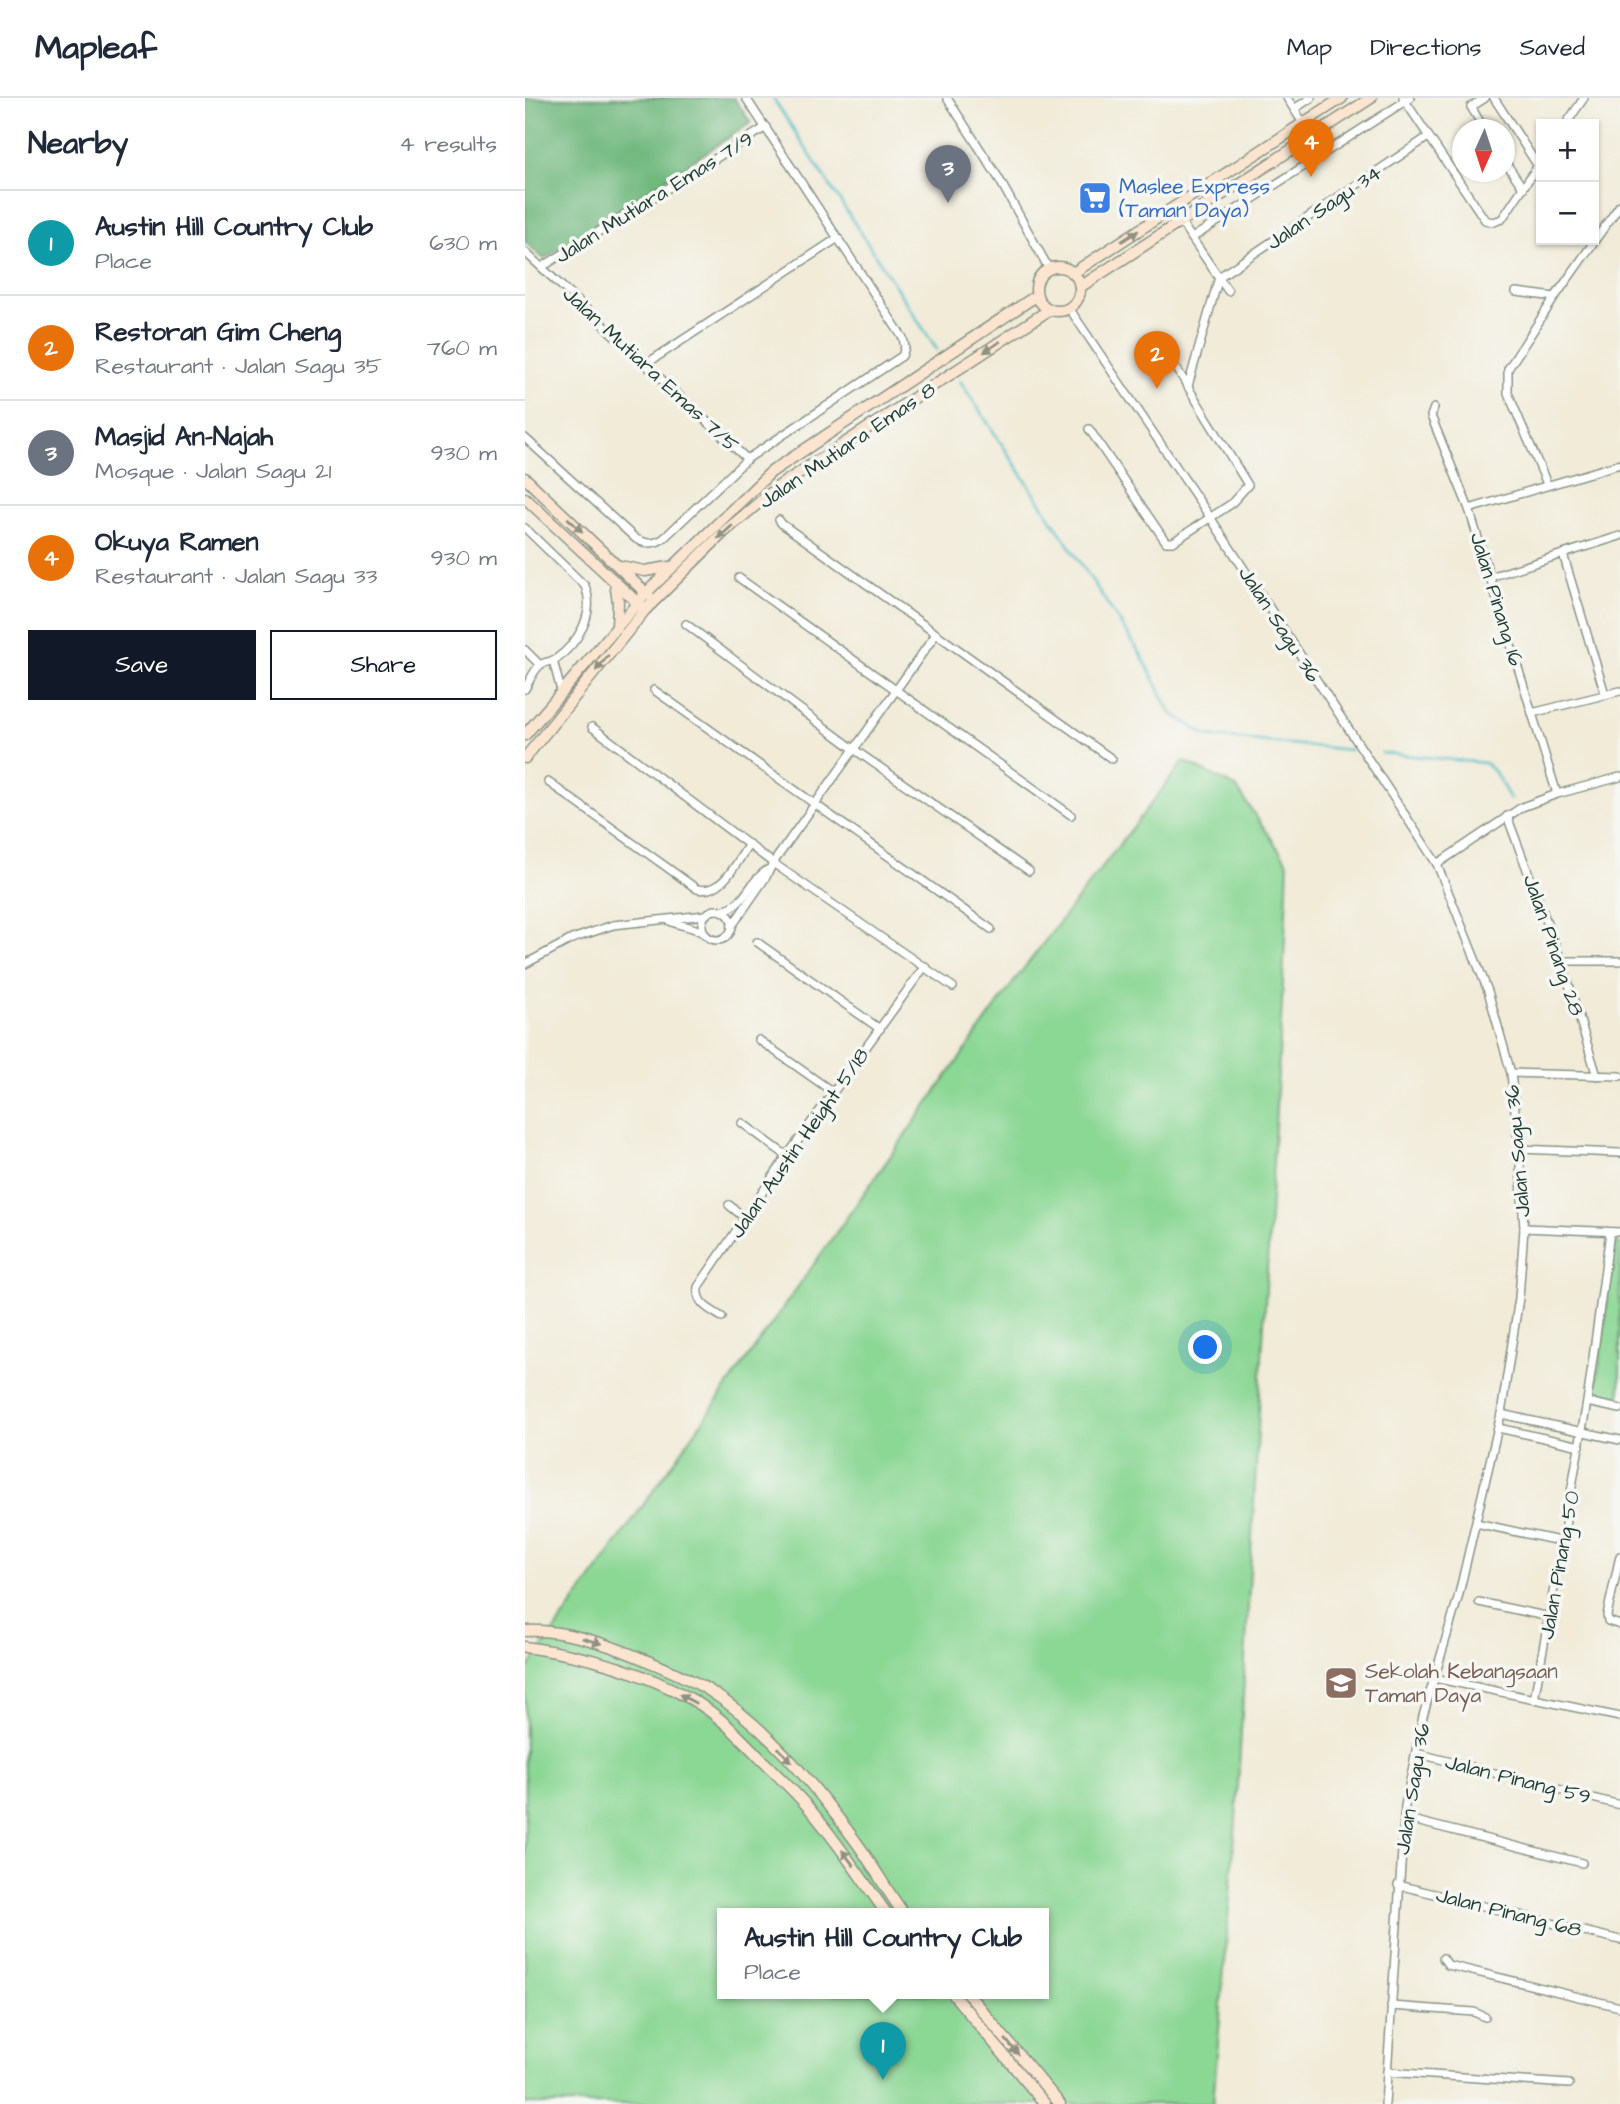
<!DOCTYPE html>
<html lang="en">
<head>
<meta charset="utf-8">
<style>
  body { margin:0; font-family:"Architects Daughter",sans-serif; background:#f2f2f3; color:#1f2937 }
  .controls { position:absolute; right:21px; top:21px; display:grid; overflow:hidden; border-radius:0px; box-shadow:0 2px 5px #0004 }
  .controls button { width:63px; height:63px; display:grid; place-items:center; padding:0; border:0; border-bottom:2px solid #e0e1e3; background:#fff; color:#1f2937; font:35px sans-serif }
  .compass { position:absolute; left:927px; top:21px; width:63px; height:63px; border-radius:50%; background:#fff; box-shadow:0 2px 5px #0004; rotate:183deg }
  .you { position:absolute; left:681px; top:1250px; width:24px; height:24px; margin:-18px; border:5px solid #fff; border-radius:50%; background:#1a73e8; box-shadow:0 0 0 10px #1a73e833 }
  .badge { display:grid; place-items:center; width:46px; height:46px; border-radius:50%; background:#111827; color:#fff; font-size:23px; font-weight:700 }
  .pin { position:absolute; translate:-50% -58px; filter:drop-shadow(0 2px 4px #0008) }
  .pin::after { content:''; position:absolute; top:37px; width:24px; height:21px; background:inherit; clip-path:polygon(0 0,100% 0,50% 100%) }
  .popup { position:absolute; left:192px; top:1810px; width:332px; height:91px; box-sizing:border-box; display:grid; place-content:center; border-radius:0px; background:#fff; filter:drop-shadow(0 2px 5px #0005); font-size:23px; white-space:nowrap; color:#747a83 }
  .popup b { font-size:26px; color:#1f2937 }
  .popup::after { content:''; position:absolute; left:50%; top:100%; margin-left:-14px; border:14px solid transparent; border-top-color:#fff }
  .list { margin:0; padding:0; list-style:none }
  h2 { display:flex; justify-content:space-between; align-items:center; height:91px; margin:0; padding:0 28px; font-size:30px }
  h2 small { font-size:23px; font-weight:400; color:#747a83 }
  .list li { display:grid; grid-template-columns:46px 1fr auto; gap:21px; align-items:center; box-sizing:border-box; height:105px; padding:0 28px; border-top:2px solid #e0e1e3 }
  .list b { display:block; font-size:26px; white-space:nowrap }
  .list p { margin:0; font-size:23px; white-space:nowrap; color:#747a83 }
  .list em { font-size:23px; font-style:normal; color:#747a83 }
  .actions { display:flex; gap:14px; padding:21px 28px }
  .actions a { flex:1; padding:16px 0; border:2px solid #111827; border-radius:0px; text-align:center; font-size:24px; color:#111827 }
  .actions .main { background:#111827; color:#fff }
  .map { position:relative; flex:none; width:1095px; height:2006px; overflow:hidden }
  header { display:flex; align-items:center; gap:42px; box-sizing:border-box; height:98px; padding:0 35px; background:#fff; border-bottom:2px solid #e0e1e3 }
  header strong { font-size:33px }
  nav { display:flex; gap:38px; margin-inline-start:auto; font-size:24px }
  main { display:flex }
  aside { flex:1; background:#fff }
  .map>svg:first-child { display:block }
</style>
</head>
<body>
<header>
<strong>Mapleaf</strong>
<nav><a>Map</a><a>Directions</a><a>Saved</a></nav>
</header>
<main>
<aside>
<h2>Nearby<small>4 results</small></h2>
<ul class="list">
<li><span class="badge" style="background:#0f9aa8">1</span><div><b>Austin Hill Country Club</b><p>Place</p></div><em>630 m</em></li>
<li><span class="badge" style="background:#e8710a">2</span><div><b>Restoran Gim Cheng</b><p>Restaurant · Jalan Sagu 35</p></div><em>760 m</em></li>
<li><span class="badge" style="background:#6b7280">3</span><div><b>Masjid An-Najah</b><p>Mosque · Jalan Sagu 21</p></div><em>930 m</em></li>
<li><span class="badge" style="background:#e8710a">4</span><div><b>Okuya Ramen</b><p>Restaurant · Jalan Sagu 33</p></div><em>930 m</em></li>
</ul>
<div class="actions"><a class="main">Save</a><a>Share</a></div>
</aside>
<div class="map">
<svg width="1095" height="2006" viewBox="0 0 1095 2006">
  <rect width="100%" height="100%" fill="#f6f6f2"/>
  <filter id="ink" filterUnits="userSpaceOnUse"><feTurbulence type="fractalNoise" baseFrequency=".0143" numOctaves="2"/><feDisplacementMap in="SourceGraphic" scale="14" xChannelSelector="R" yChannelSelector="G"/><feConvolveMatrix kernelMatrix="1 2 1 2 8 2 1 2 1" color-interpolation-filters="sRGB"/></filter>
  <filter id="wash" filterUnits="userSpaceOnUse"><feTurbulence type="fractalNoise" baseFrequency=".00686" numOctaves="4" result="noise"/><feDisplacementMap in="SourceGraphic" scale="28" xChannelSelector="R" yChannelSelector="G"/><feGaussianBlur stdDeviation="1.57" result="paint"/><feColorMatrix in="noise" values="0 0 0 0 0 0 0 0 0 0 0 0 0 0 0 0 0 1.4 0 .05"/><feComposite in="paint" operator="in"/></filter>
  <g filter="url(#wash)">
    <rect width="100%" height="100%" fill="#f1ebd8"/>
    <g fill="#8bd794" stroke="#558a64" stroke-width="2" fill-rule="evenodd">
      <path d="M659 663 711 689 763 765 758 887 711 1723 688 2006H0V1574L493 878ZM197 1816H519V1896H197Z"/>
      <path d="M1090 1145H1095V1303L1070 1298Z"/>
    </g>
    <path fill="#70b87e" stroke="#487a59" stroke-width="2" d="M0 0H209L226 25 19 161 0 144Z"/>
    <g fill="none" stroke-linecap="round" stroke-linejoin="round">
      <g stroke="#4fbcc8" stroke-width="2.5">
        <path d="M248 0 412 252"/>
        <path d="M435 283 617 558 646 615 682 638 826 652"/>
        <path d="M857 655 960 665 971 676 985 701"/>
      </g>
    </g>
  </g>
  <g filter="url(#ink)">
    <g fill="none" stroke-linecap="round" stroke-linejoin="round">
      <defs>
        <g id="street">
          <path d="M422 0 473 79 524 171"/>
          <path d="M762 0 778 25"/>
          <path d="M878 0 960 122 968 124 977 121 1016 63"/>
          <path d="M960 0 946 9 960 32"/>
          <path d="M969 0 1013 68"/>
          <path d="M769 11 786 0"/>
          <path d="M1041 26 1059 0"/>
          <path d="M979 62 998 90"/>
          <path d="M655 123 703 193"/>
          <path d="M667 140 885 0"/>
          <path d="M0 154 222 361"/>
          <path d="M17 169 241 29"/>
          <path d="M991 194 1030 199"/>
          <path d="M544 210 685 419 912 766 963 893 986 975 994 1051 999 1130 994 1200 976 1316 933 1500 898 1618 880 1708 860 2006"/>
          <path d="M121 266 313 140"/>
          <path d="M663 288 694 179 903 39"/>
          <path d="M909 310 906 318 944 411 1032 696"/>
          <path d="M564 331 641 444H648L706 406 723 387 652 271"/>
          <path d="M0 340 111 441C121 446 129 447 139 440L222 361 377 258 380 249 378 240 221 0"/>
          <path d="M1022 386 983 295V271L1030 199 1095 107"/>
          <path d="M944 411 1095 366"/>
          <path d="M254 422 257 426 587 661"/>
          <path d="M0 430 60 488C71 516 53 545 31 561 26 564 19 564 15 567 9 572 4 584 0 591"/>
          <path d="M1038 456 1080 596"/>
          <path d="M965 479 1095 438"/>
          <path d="M214 480 546 717"/>
          <path d="M161 526 330 652 504 773"/>
          <path d="M0 552 15 567"/>
          <path d="M28 562 36 593"/>
          <path d="M129 592 466 831"/>
          <path d="M1007 615 1095 593"/>
          <path d="M67 629 248 765 428 889"/>
          <path d="M23 684 172 791C198 797 211 765 224 746"/>
          <path d="M982 718 1039 870 1072 978"/>
          <path d="M912 766 997 709 1032 696 1095 679"/>
          <circle cx="192" cy="827" r="15"/>
          <path d="M197 813C224 804 222 785 242 772"/>
          <path d="M143 822C153 829 165 826 178 835"/>
          <path d="M207 828 241 779 248 765 411 536"/>
          <path d="M232 844 355 931"/>
          <path d="M1036 863H1095"/>
          <path d="M0 866 47 841 88 827 180 817"/>
          <path d="M234 942 308 994"/>
          <path d="M986 975 1095 978"/>
          <path d="M217 1025 262 1058"/>
          <path d="M994 1051 1095 1055"/>
          <path d="M204 1107 220 1120"/>
          <path d="M999 1130 1095 1134"/>
          <path d="M197 1219C184 1211 171 1206 173 1189L262 1058 400 868"/>
          <path d="M1062 1304 1095 1311"/>
          <path d="M976 1316 1095 1342"/>
          <path d="M973 1330 1055 1348"/>
          <path d="M951 1425 1039 1444"/>
          <path d="M1095 1458 1082 1517 1083 1523 1095 1527"/>
          <path d="M954 1504 1025 1519"/>
          <path d="M909 1580 1095 1619"/>
          <path d="M1009 1602 1062 1304 1085 1134"/>
          <path d="M891 1655 1095 1707"/>
          <path d="M879 1720 1057 1765"/>
          <path d="M873 1787 1095 1842"/>
          <path d="M918 1860 923 1867 1095 1909"/>
          <path d="M866 1908 949 1914 960 1919"/>
          <path d="M862 1974 1044 1986"/>
        </g>
        <g id="secondary">
          <circle cx="533" cy="191" r="22"/>
          <path d="M548 175 817 0"/>
          <path d="M555 189 846 0"/>
          <path d="M0 380 124 498"/>
          <path d="M0 400 116 508"/>
          <path d="M95 468 120 473 144 469"/>
          <path d="M90 484 93 504 92 529"/>
          <path d="M0 637 121 495 246 374 511 198"/>
          <path d="M0 660 120 512 199 434 254 388 524 212"/>
          <path d="M0 1533C34 1530 82 1546 113 1559 137 1569 163 1579 185 1593 244 1631 288 1686 329 1741 347 1765 361 1792 379 1816"/>
          <path d="M0 1549C58 1557 115 1572 166 1601 193 1616 214 1638 235 1660 251 1676 268 1692 283 1709 312 1743 336 1780 362 1816"/>
          <path d="M428 1896 520 2006"/>
          <path d="M443 1896 535 2006"/>
        </g>
      </defs>
      <use href="#street" stroke="#889486" stroke-width="10"/>
      <use href="#secondary" stroke="#889486" stroke-width="13"/>
      <use href="#street" stroke="#fff" stroke-width="7"/>
      <use href="#secondary" stroke="#fce5d0" stroke-width="10"/>
    </g>
    <defs><path id="oneway-solid" d="M-6-.8H1V-3.2L6.5 0L1 3.2V.8H-6Z" transform="scale(1.75)"/></defs>
    <g fill="#8e9182">
      <use href="#oneway-solid" transform="translate(605 138) rotate(-33)"/>
      <use href="#oneway-solid" transform="translate(467 249) rotate(146)"/>
      <use href="#oneway-solid" transform="translate(50 427) rotate(43)"/>
      <use href="#oneway-solid" transform="translate(200 434) rotate(138)"/>
      <use href="#oneway-solid" transform="translate(77 565) rotate(129)"/>
      <use href="#oneway-solid" transform="translate(67 1543) rotate(16)"/>
      <use href="#oneway-solid" transform="translate(163 1601) rotate(-151)"/>
      <use href="#oneway-solid" transform="translate(260 1657) rotate(47)"/>
      <use href="#oneway-solid" transform="translate(323 1760) rotate(-127)"/>
      <use href="#oneway-solid" transform="translate(487 1949) rotate(50)"/>
    </g>
  </g>
  <defs>
    <symbol id="supermarket-square" viewBox="-11 -11 22 22"><rect x="-9" y="-9" width="18" height="18" rx="4" fill="#3f7fe0" stroke="#f6f6f2"/><path d="M-6-5.5h2.5l.6 2H6L4.5 2H-2.5L-4.4-4H-6ZM-1.5 3.2a1.3 1.3 0 1 0 .1 0ZM3 3.2a1.3 1.3 0 1 0 .1 0Z" fill="#fff"/></symbol>
    <symbol id="school-square" viewBox="-11 -11 22 22"><rect x="-9" y="-9" width="18" height="18" rx="4" fill="#8d6e63" stroke="#f6f6f2"/><path d="M0-5L7-2L0 1L-7-2ZM-4 1L0 2.5L4 1V4Q0 6-4 4Z" fill="#fff"/></symbol>
  </defs>
  <g fill-rule="evenodd">
    <use href="#supermarket-square" x="551" y="81" width="38" height="38"/>
    <use href="#school-square" x="797" y="1566" width="38" height="38"/>
  </g>
  <g text-anchor="middle" stroke-width="7" stroke-linejoin="round" paint-order="stroke">
    <g font-size="21" fill="#366cbe" stroke="#f6f6f2" text-anchor="start">
      <text x="594" y="95">Maslee Express<tspan x="594" dy="24">(Taman Daya)</tspan></text>
    </g>
    <g font-size="21" fill="#1f3d34" stroke="#f6f6f2">
      <text transform="translate(129 99) rotate(-32)" y="7">Jalan Mutiara Emas 7/9</text>
      <text transform="translate(799 109) rotate(-34)" y="7">Jalan Sagu 34</text>
      <text transform="translate(126 271) rotate(43)" y="7">Jalan Mutiara Emas 7/5</text>
      <text transform="translate(322 347) rotate(-34)" y="7">Jalan Mutiara Emas 8</text>
      <text transform="translate(972 501) rotate(73)" y="7">Jalan Pinang 16</text>
      <text transform="translate(755 526) rotate(57)" y="7">Jalan Sagu 36</text>
      <text transform="translate(1029 847) rotate(71)" y="7">Jalan Pinang 28</text>
      <text transform="translate(274 1045) rotate(-55)" y="7">Jalan Austin Height 5/18</text>
      <text transform="translate(992 1053) rotate(-95)" y="7">Jalan Sagu 36</text>
      <text transform="translate(1034 1467) rotate(-80)" y="7">Jalan Pinang 50</text>
      <text transform="translate(993 1681) rotate(14)" y="7">Jalan Pinang 59</text>
      <text transform="translate(887 1691) rotate(-81)" y="7">Jalan Sagu 36</text>
      <text transform="translate(984 1814) rotate(14)" y="7">Jalan Pinang 68</text>
    </g>
    <g font-size="21" fill="#785e54" stroke="#f6f6f2" text-anchor="start">
      <text x="840" y="1580">Sekolah Kebangsaan<tspan x="840" dy="24">Taman Daya</tspan></text>
    </g>
  </g>
</svg>
<div class="controls">
<button>+</button>
<button>−</button>
</div>
<svg class="compass" viewBox="-18 -18 36 36"><path d="M0-13l5 13h-10z" fill="#e53935"/><path d="M0 13l5-13h-10z" fill="#747a83"/></svg>
<div class="you"></div>
<div class="pin badge" style="left:358px;top:1982px;background:#0f9aa8">1</div>
<div class="popup"><b>Austin Hill Country Club</b>Place</div>
<div class="pin badge" style="left:632px;top:291px;background:#e8710a">2</div>
<div class="pin badge" style="left:423px;top:105px;background:#6b7280">3</div>
<div class="pin badge" style="left:786px;top:79px;background:#e8710a">4</div>
</div>
</main>
</body>
</html>
